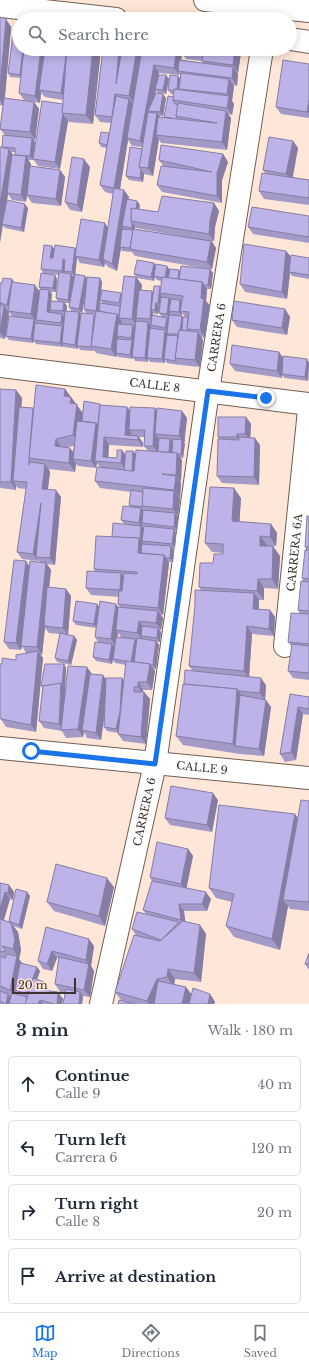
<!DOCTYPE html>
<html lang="en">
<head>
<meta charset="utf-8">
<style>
  body { margin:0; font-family:"Libre Baskerville",serif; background:#f2f2f3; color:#1f2937 }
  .scale { position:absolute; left:12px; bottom:10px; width:64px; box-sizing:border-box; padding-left:4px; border:2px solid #3d342f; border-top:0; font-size:11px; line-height:14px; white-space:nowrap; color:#3d342f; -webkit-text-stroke:3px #fee7d8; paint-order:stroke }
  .stop { position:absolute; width:12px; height:12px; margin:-9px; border:3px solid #1a73e8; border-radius:50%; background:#fff }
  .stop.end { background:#1a73e8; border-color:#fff; box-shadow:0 1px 4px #0008 }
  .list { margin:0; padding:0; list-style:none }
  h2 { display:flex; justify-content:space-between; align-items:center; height:52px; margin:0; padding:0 16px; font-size:17px }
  h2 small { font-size:13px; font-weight:400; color:#747a83 }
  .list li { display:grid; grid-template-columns:26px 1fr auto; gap:12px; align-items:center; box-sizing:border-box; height:56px; margin:0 8px 8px; padding:0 8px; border:1px solid #e0e1e3; border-radius:6px }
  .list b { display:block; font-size:15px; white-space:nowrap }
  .list p { margin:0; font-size:13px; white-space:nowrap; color:#747a83 }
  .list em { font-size:13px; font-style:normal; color:#747a83 }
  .icon { flex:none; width:22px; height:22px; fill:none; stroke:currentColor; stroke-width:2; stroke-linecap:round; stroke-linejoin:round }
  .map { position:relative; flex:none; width:309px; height:1004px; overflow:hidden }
  .search { position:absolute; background:#fff; box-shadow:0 2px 10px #0003; left:12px; right:12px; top:12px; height:44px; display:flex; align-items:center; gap:10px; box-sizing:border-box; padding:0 14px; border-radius:22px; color:#747a83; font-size:15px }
  .sheet { height:308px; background:#fff }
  nav { display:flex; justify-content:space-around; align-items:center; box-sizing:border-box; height:56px; border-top:1px solid #e0e1e3; background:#fff; font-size:11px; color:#747a83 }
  nav a { display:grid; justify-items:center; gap:2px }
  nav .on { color:#1a73e8 }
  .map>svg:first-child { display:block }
</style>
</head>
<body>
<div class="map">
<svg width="309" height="1004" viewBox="0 0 309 1004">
  <rect width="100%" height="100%" fill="#fee7d8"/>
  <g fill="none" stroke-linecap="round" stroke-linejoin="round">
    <defs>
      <g id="minor">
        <path d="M205 0 309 11"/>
        <path d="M0 6 116 19"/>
        <path d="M290 39 309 42"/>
        <path id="s1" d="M0 366 309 404"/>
        <path id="s2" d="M285 646 309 410"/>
        <path id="s3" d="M0 748 309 778"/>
        <path id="s4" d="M101 1004 155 764 208 391 262 49"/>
      </g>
    </defs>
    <use href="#minor" stroke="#715e51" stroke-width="24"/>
    <use href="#minor" stroke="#fff" stroke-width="22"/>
  </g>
  <g fill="#a39ac8" fill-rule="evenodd">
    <path d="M0 17 11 27 5 98 34 102 39 109 35 140H33L35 142 34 151 63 104V100L45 97 41 93 40 103 24 100 19 93 21 78 10 77 8 73 19 49H101L93 124 69 122 68 121 60 169 38 166 33 159V160H28L31 164V166L60 170 65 177 61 206 32 203 27 196 26 202 12 200 8 194 7 200 28 208 24 232 5 228 3 225 2 147 5 135 0 129 3 106 0 105ZM11 152H15V155H13Z"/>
    <path d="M103 49H238L241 53 238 73 237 72 238 74 237 86 233 85 234 86 232 101 234 104 232 115 228 114 231 118 227 150 161 143 159 139 153 176 144 174 143 182 129 180 126 176 142 147 132 146 128 140 120 189 129 197 128 200 137 201 140 205 139 209 158 212 214 203 219 211 215 227 214 241H212L216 248 212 269H210L213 273 211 289H207L206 301 210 306 205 338 201 337 203 340 200 367 180 365 179 364V365L167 363 165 360V363L150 362 148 359V362L135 361 133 357V359L118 357 117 355 116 357 96 353 94 350 93 351 80 350 78 347V349L64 347 63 346V347L36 344 34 341 33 343 9 340 6 336 12 316 8 311 9 313 5 339 0 338V283H14L39 291 41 290 39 287 55 275 57 279 56 292H50L52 294 51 301 58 302 56 298 59 275 43 273 41 269 55 250 75 248 76 250 108 227 113 194 105 192 100 185 107 148 101 147 99 143 109 133 111 123 100 122 95 115ZM182 53 186 59 202 61 203 63 181 60ZM159 73 179 75V74L181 75 180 78 178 76 168 90 171 94 174 95V97L164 117V118L160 117 159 116H163L166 98H154L156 90 158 93 166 94 169 79 166 75 158 79ZM135 227 136 228 181 236 135 229ZM121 248 122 251 132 252 135 256 208 269 180 272 179 270 170 269 156 266 154 263 134 274 137 278 154 281 155 277 157 280 161 281V287L153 293 152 291 141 290 142 285 136 277 121 294 100 300 103 304 99 310 102 282 100 278H87L85 276 75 274 77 258 80 263 104 267 105 263 108 267 117 271ZM85 294 84 309 86 313 95 314V315L82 313ZM64 303H69V307L71 311 82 313 81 315 79 312 66 311 67 306ZM159 307H160L159 313 162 317 153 315V313L154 314H158ZM182 313 185 317 183 318 182 316Z"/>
    <path d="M309 64V118L281 114 276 107Z"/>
    <path d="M293 141 298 148 292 177 309 180V205L264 199 259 191 266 174 263 170Z"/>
    <path d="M223 154 228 162 222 180V203L162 192 157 185 164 167 159 160Z"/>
    <path d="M90 167 82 212 70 210 65 202Z"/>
    <path d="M309 216V243L253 234 248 227Z"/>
    <path d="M286 251 291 257 309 258V279L292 276 290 273 287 299 245 292 240 284Z"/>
    <path d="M285 309 290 317 287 335 237 327 232 320Z"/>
    <path d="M279 352 283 358 307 359 309 363 308 381 285 378 282 375V378L235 371 230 364Z"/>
    <path d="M0 389 16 390 22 398 21 407 33 408 34 409 65 389 83 413 101 405 127 407 130 410 182 411 187 418 183 458H180L182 460 180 482 181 483 180 498H179L180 499 178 516H177L178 517 177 531H175L176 533 175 548H172L174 550 173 562H169V563L163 615H161L163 618 161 630H159L161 632 160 642H157L159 645 156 669H154L155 671 152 690H143V692H144L150 699 146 744 123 741 118 734V733L107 731 104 727 105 714 101 740 87 738 84 732 83 737 66 738 62 731 44 728 39 721 43 688 41 686 64 664 66 668 65 688 66 689 87 667 91 674 106 679 124 681 126 665 115 663 113 660 112 664 96 661 93 657 98 642 95 637 96 628 76 625 73 621 99 607 116 604 118 607H120L118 604 119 597 91 595 86 588 95 572 94 569 112 537 124 524 121 520 130 507 129 505 131 492 100 488 95 481 100 467 97 463 96 468 78 466 76 464 75 472 49 469 50 472 48 489 61 497 55 565 47 564 51 570 49 587 66 589 71 596 68 635 74 636 77 640 71 665 57 662 55 658 60 634 49 633 45 628 42 655 40 654 43 658 36 732 6 727 0 718 16 660 28 653H26L22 646 21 650 9 649 4 642 29 566 40 562 38 560V561L22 559 17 552 26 489 18 488 16 486V490L0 488ZM139 437H144V446L148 451 136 454 133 451 126 455 117 458 108 457 109 445 143 447V443ZM74 446 73 452 68 447ZM118 633 121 637H117Z"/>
    <path d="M246 417 251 424 250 438 260 445 259 485 222 483 217 476 219 439 218 437Z"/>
    <path d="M241 498 239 522 271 524 277 533 276 546H267L280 556 278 589 264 588V600H259V609L270 610 275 617 274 636 252 634 249 677 266 685 265 700 271 707 264 756 240 754 183 745 176 736 184 684 192 670 189 666 201 590 199 587 213 563 223 554V553L212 552 205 543Z"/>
    <path d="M309 516V680L293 678 288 671 292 647 288 642 300 614 298 610 304 581 302 578 308 550 305 547Z"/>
    <path d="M290 694 309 697V715L303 714 296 760 285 762 280 754Z"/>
    <path d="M218 800 212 832 170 825 165 818Z"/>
    <path d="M309 801V911L290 909 288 906 280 950 234 937 226 926 232 902 216 898 209 888 295 814 298 818Z"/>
    <path d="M188 849 193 856 186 888 211 899 207 911H184L185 922 200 925 206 934 201 982 175 979 174 984 186 987 191 994H210L215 1002 214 1004H118L121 1000 115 992 136 935 132 929 146 914 143 910 152 881 150 877Z"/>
    <path d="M0 883 9 885 14 892 13 900 10 899 4 920 10 922 9 921 27 892 30 896 22 929 13 926 18 932 21 950 19 959 22 963 40 971 37 980 44 982 49 990V991L58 992 63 999 62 1004H0ZM16 992 18 994 27 997 16 994Z"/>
    <path d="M114 887 105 926 54 911 47 902Z"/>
    <path d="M46 927 94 946 91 966 94 971 90 997 83 996 82 1004H63L65 993 60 992 55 984 59 958H57L52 971 43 969 38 961Z"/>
    <path d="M309 953V970L305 964Z"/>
  </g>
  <g fill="#857da3">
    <path d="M6 19 11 27 4 106 0 100V88Z"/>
    <path d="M23 49H26L23 79 20 75Z"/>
    <path d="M41 49H47L39 90 41 93 40 103 35 96Z"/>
    <path d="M67 49 66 100 61 93Z"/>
    <path d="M93 49H101L93 124 86 115Z"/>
    <path d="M119 49H125L116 84Z"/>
    <path d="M137 49H143L134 103 129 96Z"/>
    <path d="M177 49H183L181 52 182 53 180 71H178L179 74V75L174 68Z"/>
    <path d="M235 49H238L241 53 238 73 233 65Z"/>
    <path d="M154 65 159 73 156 89H155L156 90 152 111H148L151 115 145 148 140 141Z"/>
    <path d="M233 67 238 74 237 86 232 78Z"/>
    <path d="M166 75 169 79 166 94 163 90Z"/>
    <path d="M178 76 181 80 179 89 180 90 177 92Z"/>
    <path d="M229 79 234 86 232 101 234 104 232 115 227 108 228 97 227 94Z"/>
    <path d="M115 94 120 101 117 124 112 117Z"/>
    <path d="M163 94 166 98 163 116 160 112Z"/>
    <path d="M129 99 135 106 127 138 128 140 119 195 114 188Z"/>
    <path d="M309 99V114L307 112Z"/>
    <path d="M34 102 39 109 35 140 30 132Z"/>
    <path d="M226 111 231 118 227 150 222 142Z"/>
    <path d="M62 113 68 121 60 169 55 162Z"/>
    <path d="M157 113 162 120 156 135 159 139 153 176 148 168Z"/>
    <path d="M32 138 35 142 33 160 30 156Z"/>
    <path d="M293 141 298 148 292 182 286 174Z"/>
    <path d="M9 149 14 156 7 193 8 194 0 243V204Z"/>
    <path d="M223 154 228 162 222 180V203L217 196V173Z"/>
    <path d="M26 156 31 164 26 202 21 195Z"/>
    <path d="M84 159 90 167 82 212 77 205Z"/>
    <path d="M60 170 65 177 61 206 56 199Z"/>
    <path d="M141 170 144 174 143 182 140 178Z"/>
    <path d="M124 190 129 197 124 226H122L124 229 120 247 121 248 117 271 112 264Z"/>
    <path d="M137 201 140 205 138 216 135 212Z"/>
    <path d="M214 203 219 211 215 227 214 241 209 234 210 220Z"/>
    <path d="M25 204 28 208 24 232 21 228Z"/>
    <path d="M105 223 110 231 103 259 105 263 104 267 99 260Z"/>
    <path d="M132 223 135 227V232L132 228Z"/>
    <path d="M211 241 216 248 212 269 207 262Z"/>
    <path d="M52 246 55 250 53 262 50 258Z"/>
    <path d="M75 248 78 252 75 256 77 258 75 276 72 272Z"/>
    <path d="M286 251 292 258 289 272 290 273 287 299 282 292Z"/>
    <path d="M63 259 66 263 64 271 65 272 64 275 62 271Z"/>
    <path d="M154 263 156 267 154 281 151 277Z"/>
    <path d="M167 266 170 270 168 282 165 278Z"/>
    <path d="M210 269 213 273 211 289 208 285Z"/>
    <path d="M179 270 182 274 180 282 177 280Z"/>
    <path d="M71 274 74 278 71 304 68 300Z"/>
    <path d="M55 275 57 279 56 292 53 288Z"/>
    <path d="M85 276 88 280 82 313 79 309Z"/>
    <path d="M136 277 142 285 138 318H136L137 320V326L132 319Z"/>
    <path d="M100 278 102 282 99 315 96 311Z"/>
    <path d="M12 279 17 286 12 312 7 305Z"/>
    <path d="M202 282 207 289 206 301 210 306 205 338 200 330 201 298Z"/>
    <path d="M35 285 40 292 36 321 31 314Z"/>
    <path d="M160 286V293L162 297 161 307 158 303Z"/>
    <path d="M49 290 52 294 50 316 47 312Z"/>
    <path d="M152 291 154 295 151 310 153 313 152 323 150 319Z"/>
    <path d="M169 298 172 302 169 311 170 313 169 318 167 314Z"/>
    <path d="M180 300 183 304 180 311 182 313V316L184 320 180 335 182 316 179 312Z"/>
    <path d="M64 302 67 306 66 315 63 311Z"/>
    <path d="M156 303 159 307 158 314 155 310Z"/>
    <path d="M4 306 9 313 5 339 0 332Z"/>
    <path d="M285 309 290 317 287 335 282 328Z"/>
    <path d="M79 312 82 316 77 346 78 347V349L75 345Z"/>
    <path d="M62 314 65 318 64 327 61 323Z"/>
    <path d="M117 314 122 322 119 337 117 336 119 339 116 353 117 355 116 357 111 349Z"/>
    <path d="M167 318 170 322 168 332 165 328Z"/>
    <path d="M34 319 36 323 33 343 31 339Z"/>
    <path d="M148 322 151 326 148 358H147L148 359V362L145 358Z"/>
    <path d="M133 325 136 329 134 342 131 338Z"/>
    <path d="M62 326 65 330 62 343 63 346V347L60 343Z"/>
    <path d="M165 330 168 334 165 359H164L165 360V363L162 359Z"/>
    <path d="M198 332 203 340 200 367 195 360Z"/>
    <path d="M132 340 135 344 133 359 130 355Z"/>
    <path d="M279 352 284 359 282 378 277 371Z"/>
    <path d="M307 359 309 363 308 381 305 377Z"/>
    <path d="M65 389 83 414 80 444 73 435 64 396Z"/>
    <path d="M16 390 22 398 17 482 13 481 16 486V490L11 482Z"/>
    <path d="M127 407 132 414 129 430 131 432 130 439 125 435Z"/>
    <path d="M155 408 160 415 155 434 159 439 158 453 153 446Z"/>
    <path d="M182 411 187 418 184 443 179 436Z"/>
    <path d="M246 417 251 424 250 441 245 434Z"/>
    <path d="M96 423 101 431 95 461 97 463 96 468 91 461Z"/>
    <path d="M237 434 242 441V444L237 437Z"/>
    <path d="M138 436 143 443V447L138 440Z"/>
    <path d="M104 437 109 445 108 462 103 457Z"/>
    <path d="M255 438 260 445 259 485 254 477Z"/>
    <path d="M56 439 62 449 55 446Z"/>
    <path d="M170 439 173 443 172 457 169 453Z"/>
    <path d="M182 440 185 444 183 458 181 454Z"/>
    <path d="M70 448 77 457 73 459 76 464 75 472 69 463Z"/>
    <path d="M122 450 127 457 126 470 121 463Z"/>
    <path d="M133 451 136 455 135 476 132 472Z"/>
    <path d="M177 453 182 460 181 482 176 475Z"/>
    <path d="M45 464 50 472 47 496 42 489Z"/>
    <path d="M176 476 181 483 180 498 174 490Z"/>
    <path d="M234 488 241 498 239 531 232 521Z"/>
    <path d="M56 490 61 497 55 565 50 558Z"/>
    <path d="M174 491 180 499 178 516 173 509Z"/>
    <path d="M41 503 36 557 38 560V561L33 554Z"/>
    <path d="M141 508 144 512 142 523V526L144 530 142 541 143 542V556L138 553 139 538 141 526 139 523Z"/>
    <path d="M175 513 178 517 177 531 174 527Z"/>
    <path d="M271 524 277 533 276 546 270 537Z"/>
    <path d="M174 529 176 533 175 548 172 544Z"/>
    <path d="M260 536 267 545V555L260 546Z"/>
    <path d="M171 546 174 550 173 562 170 558Z"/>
    <path d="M273 546 280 556 278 589 272 579Z"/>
    <path d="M164 555 169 563 163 615 158 608Z"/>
    <path d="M26 561 31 569 21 646H22L21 650 16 643Z"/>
    <path d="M46 563 51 570 45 626H44L45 628 42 655 37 647Z"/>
    <path d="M121 573 126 581 125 597 120 590Z"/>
    <path d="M258 579 264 588V600L257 591Z"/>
    <path d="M66 589 71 596 68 635 63 628Z"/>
    <path d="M254 593 259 600 258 616 253 609Z"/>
    <path d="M97 604 100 608 97 628 94 624Z"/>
    <path d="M116 604 121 611 116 630 118 633 116 646 111 639Z"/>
    <path d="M270 610 275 617 274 636 269 629Z"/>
    <path d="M158 611 163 618 161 630 156 623Z"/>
    <path d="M139 621 144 628 141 636 143 639V640L137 633Z"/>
    <path d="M247 626 252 634 249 678 244 671Z"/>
    <path d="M158 628 161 632 160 642 157 638Z"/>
    <path d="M74 636 77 640 71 665 68 661Z"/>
    <path d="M135 639 138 643 134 666 131 662Z"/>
    <path d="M156 641 159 645 156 669 153 665Z"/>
    <path d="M112 644 115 648 112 664 109 660Z"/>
    <path d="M38 651 43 658 36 732 31 725Z"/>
    <path d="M64 664 66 668 65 688 62 684Z"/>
    <path d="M150 664 155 671 152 690 147 682Z"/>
    <path d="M87 667 92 674 82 730 84 732 83 737 78 729Z"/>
    <path d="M103 675 108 682 101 740 96 733Z"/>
    <path d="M122 678 125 682 119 733 116 729Z"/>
    <path d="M261 678 266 685 265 700 260 693Z"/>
    <path d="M138 682 143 690V694L138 687Z"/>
    <path d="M61 683 66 691 64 731 59 724Z"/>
    <path d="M237 689 244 698 235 746 240 753 233 744Z"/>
    <path d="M144 692 150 699 146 744 141 737Z"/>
    <path d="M266 700 271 707 264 756 259 749Z"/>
    <path d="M298 707 303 714 296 760 291 752Z"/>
    <path d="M213 793 218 800 212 832 207 825Z"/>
    <path d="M295 814 302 825 283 900 288 906 280 950 272 939Z"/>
    <path d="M188 849 193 856 186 891 181 884Z"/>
    <path d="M107 878 114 887 105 926 99 916Z"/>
    <path d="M9 885 14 892 13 900 8 893Z"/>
    <path d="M5 892 10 899 2 926 0 922V909Z"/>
    <path d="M27 892 30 896 22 929 19 925Z"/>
    <path d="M206 892 211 899 207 911 202 904Z"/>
    <path d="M179 904 184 911 186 927 181 920Z"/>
    <path d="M11 923 18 932 21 950 19 959 13 949Z"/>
    <path d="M200 925 206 934 201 982 194 973Z"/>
    <path d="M89 939 94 946 91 966 94 971 90 997 84 990 89 965 86 960Z"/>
    <path d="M52 951 57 958 52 971 47 964Z"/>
    <path d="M17 956 22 963 15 990 16 992 15 997 10 990Z"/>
    <path d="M37 967 40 971 30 998 27 994Z"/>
    <path d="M168 969 175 979 174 987 167 977Z"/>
    <path d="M157 979 163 988 157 1004H149L147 1001Z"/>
    <path d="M44 982 49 990 47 997 42 990Z"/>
    <path d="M186 987 191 994 189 1004H182Z"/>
    <path d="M58 992 63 999 62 1004H57Z"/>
    <path d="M80 992 83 996 82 1004H79Z"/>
    <path d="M8 994 11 998 9 1004H6Z"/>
    <path d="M210 994 215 1002 214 1004H208Z"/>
    <path d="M40 1000 43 1004H38Z"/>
  </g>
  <g fill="#beb3e9" stroke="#857da3">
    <path d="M0 17 6 19 0 88Z"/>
    <path d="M13 34 19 35V49H23L20 75 8 73Z"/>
    <path d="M24 49H41L35 96 19 93Z"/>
    <path d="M45 49H67L61 93 39 90Z"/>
    <path d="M67 49H93L86 115 62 113Z"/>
    <path d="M103 49H119L116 84 122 49H137L129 96 115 94 112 117 95 115Z"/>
    <path d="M142 49H156V51V49H177L174 68 154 65 140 141 127 138Z"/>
    <path d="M182 49H235L233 65 202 61 203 54 181 52Z"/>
    <path d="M179 60 233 67 232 78 178 71Z"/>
    <path d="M283 60 309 64V99L307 112 276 107Z"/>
    <path d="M181 73 229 79 227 94 179 89Z"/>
    <path d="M159 75H166L163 90 155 89Z"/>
    <path d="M170 75 178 76 177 90 174 89V91L168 90Z"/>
    <path d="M174 89 229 96 227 108 173 100Z"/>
    <path d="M156 93 163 94 160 112 148 111Z"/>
    <path d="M116 96 129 99 114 188 100 185Z"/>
    <path d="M168 96 174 97 173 100 175 104 178 105 176 116 178 119 164 117Z"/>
    <path d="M4 98 34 102 30 132 0 129Z"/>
    <path d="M42 101 63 104 62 113H63L55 162 33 159Z"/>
    <path d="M178 103 226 111 222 142 156 135 158 117 217 123 176 116Z"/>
    <path d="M148 112 157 113 148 168 139 167Z"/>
    <path d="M101 132 109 133 107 145 99 143Z"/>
    <path d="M3 135 32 138 30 156 15 155V148L2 147Z"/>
    <path d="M269 137 293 141 286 174 263 170Z"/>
    <path d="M161 145 223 154 217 173V196L157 185 161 166 212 172 159 160Z"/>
    <path d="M0 147 9 149 0 204Z"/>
    <path d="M130 147 142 149 139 167 141 170 140 178 126 176Z"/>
    <path d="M12 155 26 156 21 195 7 193Z"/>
    <path d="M72 157 84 159 77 205 65 202Z"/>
    <path d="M30 166 60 170 56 199 27 195Z"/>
    <path d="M262 173 309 180V198L259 191Z"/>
    <path d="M114 188 124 190 112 264 103 259Z"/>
    <path d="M162 196 214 203 210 220 209 234 131 221V208L158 212Z"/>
    <path d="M127 199 137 201 136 209 131 208V221L132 223V228L122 226Z"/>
    <path d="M7 200 25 204 21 228 2 224Z"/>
    <path d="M252 207 309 216V237L248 227Z"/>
    <path d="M81 219 105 223 99 260 75 256Z"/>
    <path d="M122 229 133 230 130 248 120 247Z"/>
    <path d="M133 229 211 241 207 262 130 249Z"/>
    <path d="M244 244 286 251 282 292 240 284Z"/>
    <path d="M44 245 52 246 50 258H53L55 245 75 248 72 272 64 271 65 260 63 259 62 271 41 269Z"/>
    <path d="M291 255 309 258V275L289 272Z"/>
    <path d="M137 260 154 263 151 277 134 274Z"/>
    <path d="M156 264 167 266 165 278 162 277V278L154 276Z"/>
    <path d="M181 266 210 269 208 285H204L202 282 179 279Z"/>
    <path d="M170 269 179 270 178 279 168 278Z"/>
    <path d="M59 272 71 274 68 300 56 298Z"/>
    <path d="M41 273 55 275 53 288 39 287Z"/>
    <path d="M75 274 85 276 79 309 69 307Z"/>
    <path d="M124 276 136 277 132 319 119 318Z"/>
    <path d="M87 277 100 278 96 311 84 309Z"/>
    <path d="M162 277 202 282 201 298 204 299 200 330 187 329 189 312 180 311 183 296 160 293Z"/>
    <path d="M3 278 12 279 7 305 0 303V283H2Z"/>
    <path d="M12 282 35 285 31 314 8 311Z"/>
    <path d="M154 286H160L158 303H156L155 310H151Z"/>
    <path d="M40 289 49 290 47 312 62 314 61 323 36 320Z"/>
    <path d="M102 290 121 293 119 303 100 300Z"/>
    <path d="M139 290 152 291 150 319 136 318Z"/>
    <path d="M161 297 169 298 167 314 159 313Z"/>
    <path d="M171 299 180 300 179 312 169 311Z"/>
    <path d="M51 301 64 302 63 311 50 310Z"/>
    <path d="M234 301 285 309 282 328 232 320Z"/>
    <path d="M100 303 120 306 119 315 99 311Z"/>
    <path d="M0 305 4 306 0 332Z"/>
    <path d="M65 311 79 312 75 345 62 343Z"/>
    <path d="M96 311 117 314 111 349 91 346Z"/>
    <path d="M81 313 94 314 91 347 77 346Z"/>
    <path d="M152 315 167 318 165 328 151 325Z"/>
    <path d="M169 315 182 316 180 330H179L178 334H167Z"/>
    <path d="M9 316 34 319 31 339 6 336Z"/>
    <path d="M183 317H188L187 329V331L182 330Z"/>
    <path d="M136 321 148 322 145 358 132 357Z"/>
    <path d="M35 323 62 326 60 343 33 340Z"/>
    <path d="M118 324 133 325 131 338 117 336Z"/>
    <path d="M150 328 165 330 162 359 147 358Z"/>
    <path d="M179 330 198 332 195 360 175 358Z"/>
    <path d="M167 335 178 336 175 358 176 361 164 359Z"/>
    <path d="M117 339 132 340 130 355 116 353Z"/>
    <path d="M232 345 279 352 277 371 230 364Z"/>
    <path d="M283 356 307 359 305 377 282 374Z"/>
    <path d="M36 385 65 389 64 396 71 397 70 403 77 404 73 435 56 439 55 446 70 448 69 463 29 458Z"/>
    <path d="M0 389 16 390 11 482H0Z"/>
    <path d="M84 401 100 404 98 424H96V423L82 421Z"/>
    <path d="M100 405 127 407 125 435 138 436V440L104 437 103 457 117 458V450H122L121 463 95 461Z"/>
    <path d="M19 407 33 408 29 458V465L30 462 45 464 42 489 56 490 50 558 36 557 41 503 33 554 17 552 27 482 13 481Z"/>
    <path d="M130 407 155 408 153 446H144L145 430H129Z"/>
    <path d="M157 408 182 411 179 436 155 434Z"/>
    <path d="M218 417H246L245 434H237V437H218Z"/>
    <path d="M77 421 96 423 91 461 73 459Z"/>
    <path d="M239 437 255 438 254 477 217 476 218 439 239 440Z"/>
    <path d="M159 438 170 439 169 452H158Z"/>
    <path d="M173 439 182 440 181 454H178L177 453H172Z"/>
    <path d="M136 450 177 453 176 475 162 474 176 476 174 490 95 481 97 467 134 471Z"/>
    <path d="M126 451H133L132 471 124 470Z"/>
    <path d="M210 487 234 488 232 521 271 524 270 537 260 536V546H273L272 579H258L257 591 199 587 200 563H213L214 554H223V544L205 543Z"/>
    <path d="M143 488 174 491 173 509 142 506Z"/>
    <path d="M131 490 143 492 142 507 129 505Z"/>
    <path d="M123 506 141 508 139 523 121 520Z"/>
    <path d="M143 510 175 513 174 527 142 523Z"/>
    <path d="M307 516H309V547H305Z"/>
    <path d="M113 523 141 526 140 540 139 538 112 537Z"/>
    <path d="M144 526 174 529 172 544 142 541Z"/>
    <path d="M96 536 139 538 138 553 164 555 158 608 118 604 119 591H122L124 573 137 574V572L94 569Z"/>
    <path d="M142 544 171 546 170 558H166L164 555 141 553Z"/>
    <path d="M305 550H309V579L302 578Z"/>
    <path d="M14 560 26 561 16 643 4 642Z"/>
    <path d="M30 561 46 563 37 647 21 646Z"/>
    <path d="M87 571 121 573 120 590 86 588Z"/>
    <path d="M301 581 309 582V611L298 610Z"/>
    <path d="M47 587 66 589 63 628 44 626Z"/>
    <path d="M195 590 254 593 253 609 270 610 269 629 247 626 244 671 189 666 195 605Z"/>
    <path d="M76 601 97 604 94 624 73 621Z"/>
    <path d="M100 601 116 604 111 639 95 637Z"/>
    <path d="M118 607 158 611 156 623 139 621 137 633 116 630Z"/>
    <path d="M291 613 309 614V644L288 642Z"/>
    <path d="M142 626 158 628 157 638 141 636Z"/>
    <path d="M60 633 74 636 68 661 55 658Z"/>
    <path d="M116 637 135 639 131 662 113 659Z"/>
    <path d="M137 638 156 641 153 665H151L150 664 134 662Z"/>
    <path d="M95 642 112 644 109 660 93 657Z"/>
    <path d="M292 644 309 646V673L288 671Z"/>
    <path d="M38 651 31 725 1 719 0 718V664H2V658L16 660V655Z"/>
    <path d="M126 661 150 664 147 682H138V687H134V692H144L141 737 118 734Z"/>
    <path d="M45 664H64L62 684 41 686Z"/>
    <path d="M68 666 87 667 78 729 61 730Z"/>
    <path d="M185 670 261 678 260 693 239 691 237 689 184 684Z"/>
    <path d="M90 674 103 675 96 733 82 730Z"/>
    <path d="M106 678H122L120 711 116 729 104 727Z"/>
    <path d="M61 683 59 724 39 721 43 686Z"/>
    <path d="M183 684 237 689 233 744 176 736Z"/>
    <path d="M290 694 309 697V709L298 707 291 752 280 754Z"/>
    <path d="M240 695 266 700 259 749 235 746Z"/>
    <path d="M171 786 213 793 207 825 165 818Z"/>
    <path d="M301 800 309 801V902L283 900Z"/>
    <path d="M219 805 295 814 272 939 226 926 234 894 209 888Z"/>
    <path d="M157 842 188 849 181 884 150 877Z"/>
    <path d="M56 864 107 878 99 916 47 902Z"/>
    <path d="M152 881 206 892 202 904H179L181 920 143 910Z"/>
    <path d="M0 883 9 885 8 893 5 892 0 909Z"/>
    <path d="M16 889 27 892 19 925 9 921Z"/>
    <path d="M137 912 179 922 161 940 132 929Z"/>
    <path d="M0 919 11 923 15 940 13 949 2 946 6 951 0 952Z"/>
    <path d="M183 921 200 925 194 973 168 969 167 977 157 979 147 1001 115 992 134 935 160 941Z"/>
    <path d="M46 927 89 939 86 960 52 951 47 964 38 961Z"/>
    <path d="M309 953V964H305Z"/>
    <path d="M7 954 17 956 10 990 0 986V956L5 958Z"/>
    <path d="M59 957 89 964 84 990 55 984Z"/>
    <path d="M20 963 37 967 27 994 15 990Z"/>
    <path d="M33 978 44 982 42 990 58 992 57 1004H54L40 1000 38 1004H25Z"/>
    <path d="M158 981 186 987 182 1004H154Z"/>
    <path d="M193 988 210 994 208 1004H189Z"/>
    <path d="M66 989 80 992 79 1004H63Z"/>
    <path d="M0 991 8 994 6 1004 0 1001Z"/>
    <path d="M12 993 27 997 25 1004H9Z"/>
    <path d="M119 1000 135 1004H118Z"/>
  </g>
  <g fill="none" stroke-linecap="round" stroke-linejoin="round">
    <path stroke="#1a73e8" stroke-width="5" d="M31 751 155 764 208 391 266 398"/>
  </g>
  <g text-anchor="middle" stroke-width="3.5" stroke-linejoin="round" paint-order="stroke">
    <g font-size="11" fill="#3d342f" stroke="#fee7d8">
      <text dy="4" stroke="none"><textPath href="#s4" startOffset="677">CARRERA 6</textPath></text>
      <text dy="4" stroke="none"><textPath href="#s1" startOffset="156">CALLE 8</textPath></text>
      <text dy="4" stroke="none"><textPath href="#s2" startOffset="94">CARRERA 6A</textPath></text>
      <text dy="4" stroke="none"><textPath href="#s3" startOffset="203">CALLE 9</textPath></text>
      <text dy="4" stroke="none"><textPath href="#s4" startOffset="197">CARRERA 6</textPath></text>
    </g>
  </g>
</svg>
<div class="scale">20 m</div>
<div class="stop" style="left:31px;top:751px"></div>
<div class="stop end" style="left:266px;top:398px"></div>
<div class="search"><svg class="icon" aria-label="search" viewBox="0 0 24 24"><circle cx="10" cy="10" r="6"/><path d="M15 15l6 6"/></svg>Search here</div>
</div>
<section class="sheet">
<h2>3 min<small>Walk · 180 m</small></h2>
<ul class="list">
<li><svg class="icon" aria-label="ahead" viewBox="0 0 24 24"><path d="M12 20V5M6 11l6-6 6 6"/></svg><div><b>Continue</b><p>Calle 9</p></div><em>40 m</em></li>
<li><svg class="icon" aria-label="left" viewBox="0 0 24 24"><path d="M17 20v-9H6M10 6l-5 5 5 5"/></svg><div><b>Turn left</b><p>Carrera 6</p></div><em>120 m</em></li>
<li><svg class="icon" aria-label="right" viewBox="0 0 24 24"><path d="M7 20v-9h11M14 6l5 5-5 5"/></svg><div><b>Turn right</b><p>Calle 8</p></div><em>20 m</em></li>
<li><svg class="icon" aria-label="arrive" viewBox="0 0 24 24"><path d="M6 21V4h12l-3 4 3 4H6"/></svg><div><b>Arrive at destination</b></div></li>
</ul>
</section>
<nav>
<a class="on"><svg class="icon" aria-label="map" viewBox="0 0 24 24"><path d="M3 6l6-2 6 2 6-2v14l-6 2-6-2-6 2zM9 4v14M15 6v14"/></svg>Map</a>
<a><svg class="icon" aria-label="directions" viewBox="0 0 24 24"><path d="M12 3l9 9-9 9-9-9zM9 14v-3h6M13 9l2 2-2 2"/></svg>Directions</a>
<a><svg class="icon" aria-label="saved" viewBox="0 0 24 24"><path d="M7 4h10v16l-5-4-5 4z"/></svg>Saved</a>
</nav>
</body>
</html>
